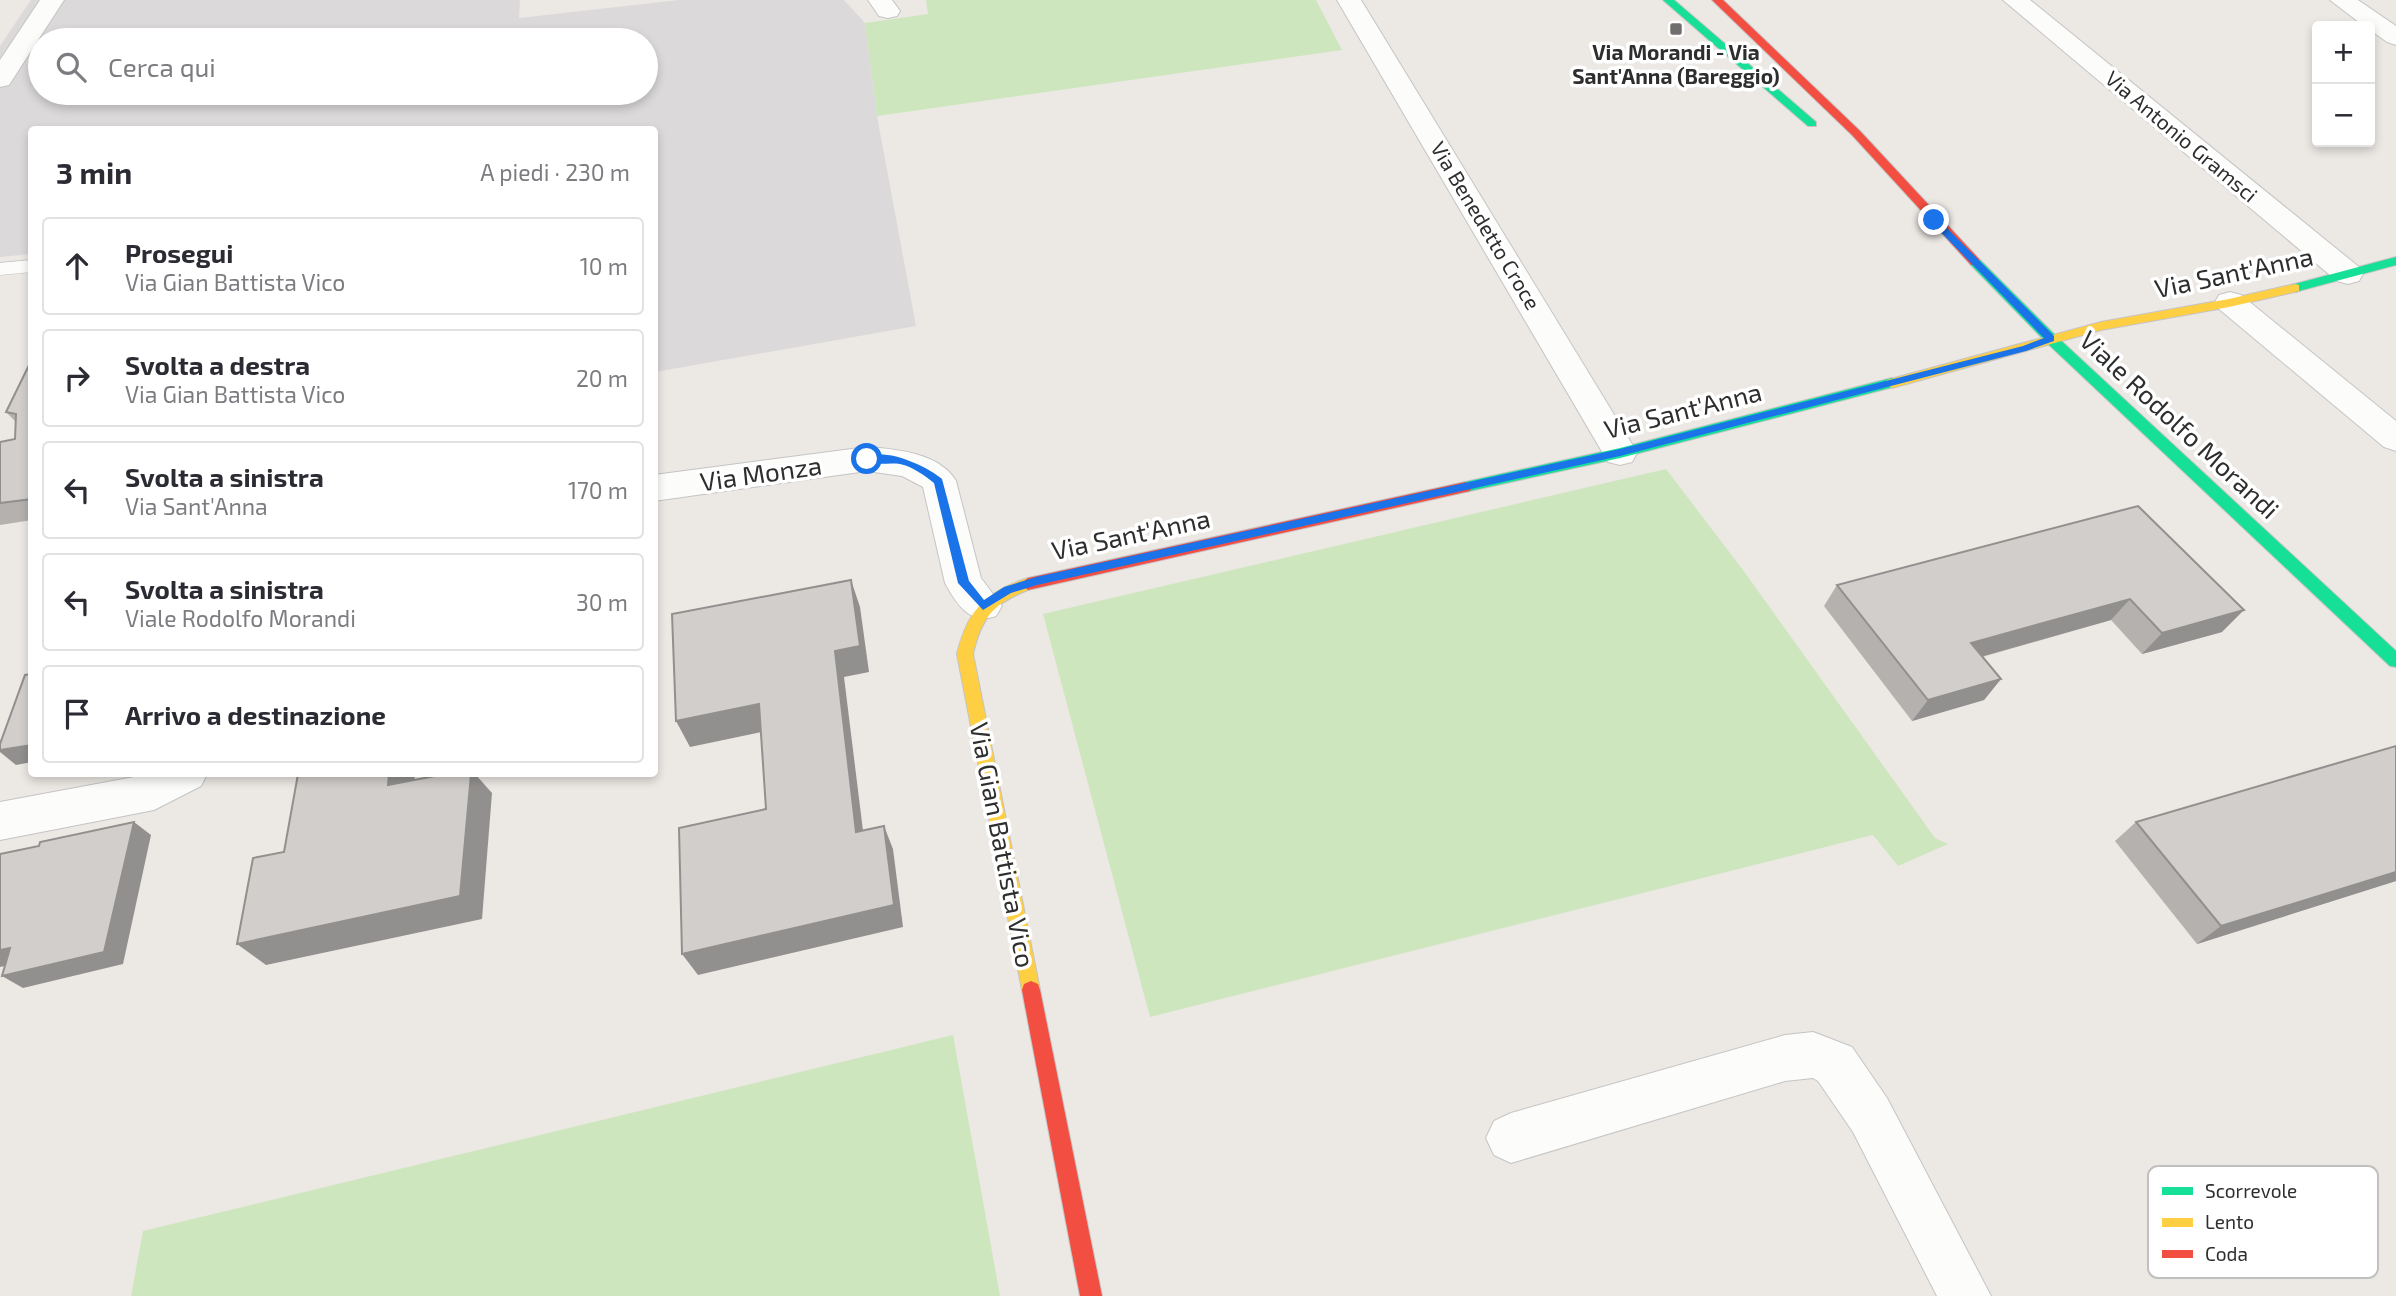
<!DOCTYPE html>
<html lang="it">
<head>
<meta charset="utf-8">
<style>
  body { margin:0; font-family:"Exo 2",sans-serif; background:#f2f2f3; color:#2b2b33 }
  .controls { position:absolute; right:21px; top:21px; display:grid; overflow:hidden; border-radius:7px; box-shadow:0 4px 10px #0003 }
  .controls button { width:63px; height:63px; display:grid; place-items:center; padding:0; border:0; border-bottom:2px solid #e1e1e2; background:#fff; color:#2b2b33; font:35px sans-serif }
  .stop { position:absolute; width:21px; height:21px; margin:-16px; border:5px solid #1a73e8; border-radius:50%; background:#fff }
  .stop.end { background:#1a73e8; border-color:#fff; box-shadow:0 2px 7px #0008 }
  .list { margin:0; padding:0; list-style:none }
  h2 { display:flex; justify-content:space-between; align-items:center; height:91px; margin:0; padding:0 28px; font-size:30px }
  h2 small { font-size:23px; font-weight:400; color:#7c7c81 }
  .list li { display:grid; grid-template-columns:46px 1fr auto; gap:21px; align-items:center; box-sizing:border-box; height:98px; margin:0 14px 14px; padding:0 14px; border:2px solid #e1e1e2; border-radius:7px }
  .list b { display:block; font-size:26px; white-space:nowrap }
  .list p { margin:0; font-size:23px; white-space:nowrap; color:#7c7c81 }
  .list em { font-size:23px; font-style:normal; color:#7c7c81 }
  .icon { flex:none; width:38px; height:38px; fill:none; stroke:currentColor; stroke-width:2; stroke-linecap:round; stroke-linejoin:round }
  .map { position:relative; flex:none; width:2396px; height:1296px; overflow:hidden }
  .search { position:absolute; background:#fff; box-shadow:0 4px 10px #0003; left:28px; top:28px; width:630px; height:77px; display:flex; align-items:center; gap:18px; box-sizing:border-box; padding:0 24px; border-radius:38px; color:#7c7c81; font-size:26px }
  .panel { position:absolute; background:#fff; box-shadow:0 4px 10px #0003; left:28px; top:126px; width:630px; height:651px; border-radius:7px }
  .map>svg:first-child { display:block }
</style>
</head>
<body>
<div class="map">
<svg width="2396" height="1296" viewBox="0 0 2396 1296">
  <rect width="100%" height="100%" fill="#ece8e4"/>
  <path fill="#dcd9db" fill-rule="evenodd" d="M31 0H520L519 18 679 0H844L865 23 877 116 916 326 655 372 654 130H32L31 254 0 257V46ZM40 40H646V93H40Z"/>
  <g fill="#cee6be">
    <path d="M926 0H1316L1342 50 877 116 865 23 928 14Z"/>
    <path d="M1666 469 1743 570 1935 838 1948 844 1898 866 1873 835 1150 1017 1043 614Z"/>
    <path d="M953 1035 1000 1296H131L143 1231Z"/>
  </g>
  <g fill="none" stroke-linecap="round" stroke-linejoin="round">
    <defs>
      <path id="lane" d="M32 260V272L0 275V263Z"/>
      <g id="street">
        <path d="M40 0H64L9 85 0 87V60Z"/>
        <path d="M868 0H892L900 11 897 16 888 18 879 16Z"/>
        <path d="M1337 0H1361L1632 444 1637 453 1632 462 1620 465 1608 462Z"/>
        <path d="M2003 0H2030L2359 267 2363 274 2359 281 2348 284 2337 281Z"/>
        <path d="M2330 0H2358L2396 26V45L2387 42 2370 30V26H2364Z"/>
        <path d="M2230 292 2241 295 2396 421V451L2384 447 2219 309 2215 302 2219 295Z"/>
        <path d="M867 447C896 449 940 453 956 481L981 578 1002 606 996 616C970 625 957 605 945 583L923 487 902 476 867 471 654 501V475Z"/>
        <path d="M150 774H207L201 786 154 810 0 840V802Z"/>
        <path d="M1813 1032 1852 1047 1887 1098 1991 1296H1937L1853 1132 1818 1081 1813 1078 1785 1081 1511 1163 1494 1155 1486 1138 1494 1121 1511 1113 1785 1035Z"/>
      </g>
      <g id="fast">
        <path d="M1663 0H1674L1816 122V126H1808Z"/>
        <path d="M2396 257V265L2295 292 2289 288 2291 285Z"/>
        <path d="M1975 258 1979 259 2056 336 2396 651V667L2390 666 2046 342 1971 265 1969 262Z"/>
        <path d="M1892 378 1897 380V386L1620 458 1465 492 1458 487 1465 482 1620 448Z"/>
      </g>
      <g id="slow">
        <path d="M2295 284 2299 285V291L2229 307 2101 330 1892 388 1885 383 1887 380 2101 322 2229 299Z"/>
        <path d="M1028 578 1033 580 1036 584 1033 588C996 602 982 614 973 654L1040 990 1038 996 1031 999 1024 996 1022 990 957 654C968 610 985 592 1028 578Z"/>
      </g>
      <g id="jam">
        <path d="M1712 0H1723L1860 131 1979 259V265H1971L1852 135Z"/>
        <path d="M1465 482 1472 487 1470 491 1028 590 1020 584 1028 578Z"/>
        <path d="M1031 981 1038 984 1040 990 1102 1296H1080L1022 990 1024 984Z"/>
      </g>
    </defs>
    <use href="#lane" stroke="#c5c4c5" stroke-width="1"/>
    <use href="#street" stroke="#c5c4c5" stroke-width="2"/>
    <use href="#fast" stroke="#c5c4c5" stroke-width="2"/>
    <use href="#slow" stroke="#c5c4c5" stroke-width="2"/>
    <use href="#jam" stroke="#c5c4c5" stroke-width="2"/>
    <use href="#lane" fill="#fcfcfb" fill-rule="evenodd"/>
    <use href="#street" fill="#fcfcfb" fill-rule="evenodd"/>
    <use href="#fast" fill="#16e098" fill-rule="evenodd"/>
    <use href="#slow" fill="#ffcf43" fill-rule="evenodd"/>
    <use href="#jam" fill="#f24e42" fill-rule="evenodd"/>
  </g>
  <g fill="#b4b1af">
    <path d="M32 359V520L0 525V442L15 439 16 422 6 412Z"/>
    <path d="M2138 506 2222 632 2142 654 2111 620 1982 657 2001 679 1984 700 1912 721 1824 606 1837 585Z"/>
    <path d="M2136 822 2396 881 2197 944 2115 841Z"/>
  </g>
  <g fill="#92908e">
    <path d="M851 580 860 607 869 672 844 677 866 855 856 832 835 651Z"/>
    <path d="M2130 599 2111 620 1955 664 1971 643Z"/>
    <path d="M2244 610 2222 632 2142 654 2162 633Z"/>
    <path d="M2001 679 1984 700 1912 721 1928 700Z"/>
    <path d="M759 704 771 730 690 747 676 721Z"/>
    <path d="M32 745V762L16 765 0 752V750Z"/>
    <path d="M389 774H415L411 809 388 785Z"/>
    <path d="M471 774H475L492 793 482 919 266 965 237 944Z"/>
    <path d="M134 822 151 835 123 964 23 988 2 976Z"/>
    <path d="M884 826 893 849 903 927 698 975 682 954Z"/>
    <path d="M2396 872V881L2197 944 2221 926Z"/>
    <path d="M10 948 31 960 0 967V950Z"/>
  </g>
  <g fill="#d1cecb" stroke="#92908e" stroke-width="2">
    <path d="M32 359V499L0 503V442L15 439 16 414 6 412Z"/>
    <path d="M2138 506 2244 610 2162 633 2130 599 1971 643 2001 679 1928 700 1837 585Z"/>
    <path d="M851 580 860 646 835 651 856 832 884 826 894 905 682 954 679 828 766 809 759 704 676 721 672 614Z"/>
    <path d="M32 674V745L0 750V744L25 675Z"/>
    <path d="M2396 746V872L2221 926 2136 822Z"/>
    <path d="M298 774H389L388 785 445 774H471L460 896 237 944 253 858 284 852Z"/>
    <path d="M134 822 104 952 2 976 10 948 0 950V854L39 846 40 842Z"/>
  </g>
  <path fill="#1a73e8" d="M1931 218H1937L2054 336V341L2026 351 1620 456 1037 585 1011 593 983 610 958 583 934 483C924 475 913 467 900 464 888 462 871 467 862 459 880 445 926 465 942 479L969 581 984 600 1004 587 1036 577 1620 449 2023 346 2044 338 1931 222Z"/>
  <rect fill="#706f6e" stroke="#fff" stroke-width="2.5" x="1669" y="22" width="14" height="14" rx="3.5"/>
  <g text-anchor="middle" stroke-width="7" stroke-linejoin="round" paint-order="stroke">
    <g font-size="21" font-weight="bold" fill="#2e2e2e" stroke="#fff">
      <text x="1676" y="60">Via Morandi - Via<tspan x="1676" dy="24">Sant'Anna (Bareggio)</tspan></text>
    </g>
    <g font-size="21" fill="#2e2e2e" stroke="#fff">
      <text transform="translate(2181 137) rotate(40)" y="7">Via Antonio Gramsci</text>
      <text transform="translate(1485 226) rotate(59)" y="7">Via Benedetto Croce</text>
    </g>
    <g font-size="26" fill="#2e2e2e" stroke="#fff">
      <text transform="translate(2234 273) rotate(-12)" y="9">Via Sant'Anna</text>
      <text transform="translate(1683 411) rotate(-14)" y="9">Via Sant'Anna</text>
      <text transform="translate(2179 425) rotate(43)" y="9">Viale Rodolfo Morandi</text>
      <text transform="translate(761 474) rotate(-8)" y="9">Via Monza</text>
      <text transform="translate(1131 535) rotate(-12)" y="9">Via Sant'Anna</text>
      <text transform="translate(1002 845) rotate(79)" y="9">Via Gian Battista Vico</text>
    </g>
  </g>
  <rect x="2148" y="1166" width="230" height="112" rx="10" fill="#fff" stroke="#c0c0c0" stroke-width="2"/>
  <rect x="2162" y="1187" width="31" height="8" fill="#16e098"/>
  <rect x="2162" y="1218" width="31" height="9" fill="#ffcf43"/>
  <rect x="2162" y="1250" width="31" height="8" fill="#f24e42"/>
  <g font-size="19" fill="#2e2e2e">
    <text x="2205" y="1198">Scorrevole</text>
    <text x="2205" y="1229">Lento</text>
    <text x="2205" y="1261">Coda</text>
  </g>
</svg>
<div class="controls">
<button>+</button>
<button>−</button>
</div>
<div class="stop" style="left:867px;top:459px"></div>
<div class="stop end" style="left:1934px;top:220px"></div>
<div class="search"><svg class="icon" aria-label="search" viewBox="0 0 24 24"><circle cx="10" cy="10" r="6"/><path d="M15 15l6 6"/></svg>Cerca qui</div>
<section class="panel">
<h2>3 min<small>A piedi · 230 m</small></h2>
<ul class="list">
<li><svg class="icon" aria-label="ahead" viewBox="0 0 24 24"><path d="M12 20V5M6 11l6-6 6 6"/></svg><div><b>Prosegui</b><p>Via Gian Battista Vico</p></div><em>10 m</em></li>
<li><svg class="icon" aria-label="right" viewBox="0 0 24 24"><path d="M7 20v-9h11M14 6l5 5-5 5"/></svg><div><b>Svolta a destra</b><p>Via Gian Battista Vico</p></div><em>20 m</em></li>
<li><svg class="icon" aria-label="left" viewBox="0 0 24 24"><path d="M17 20v-9H6M10 6l-5 5 5 5"/></svg><div><b>Svolta a sinistra</b><p>Via Sant'Anna</p></div><em>170 m</em></li>
<li><svg class="icon" aria-label="left" viewBox="0 0 24 24"><path d="M17 20v-9H6M10 6l-5 5 5 5"/></svg><div><b>Svolta a sinistra</b><p>Viale Rodolfo Morandi</p></div><em>30 m</em></li>
<li><svg class="icon" aria-label="arrive" viewBox="0 0 24 24"><path d="M6 21V4h12l-3 4 3 4H6"/></svg><div><b>Arrivo a destinazione</b></div></li>
</ul>
</section>
</div>
</body>
</html>
